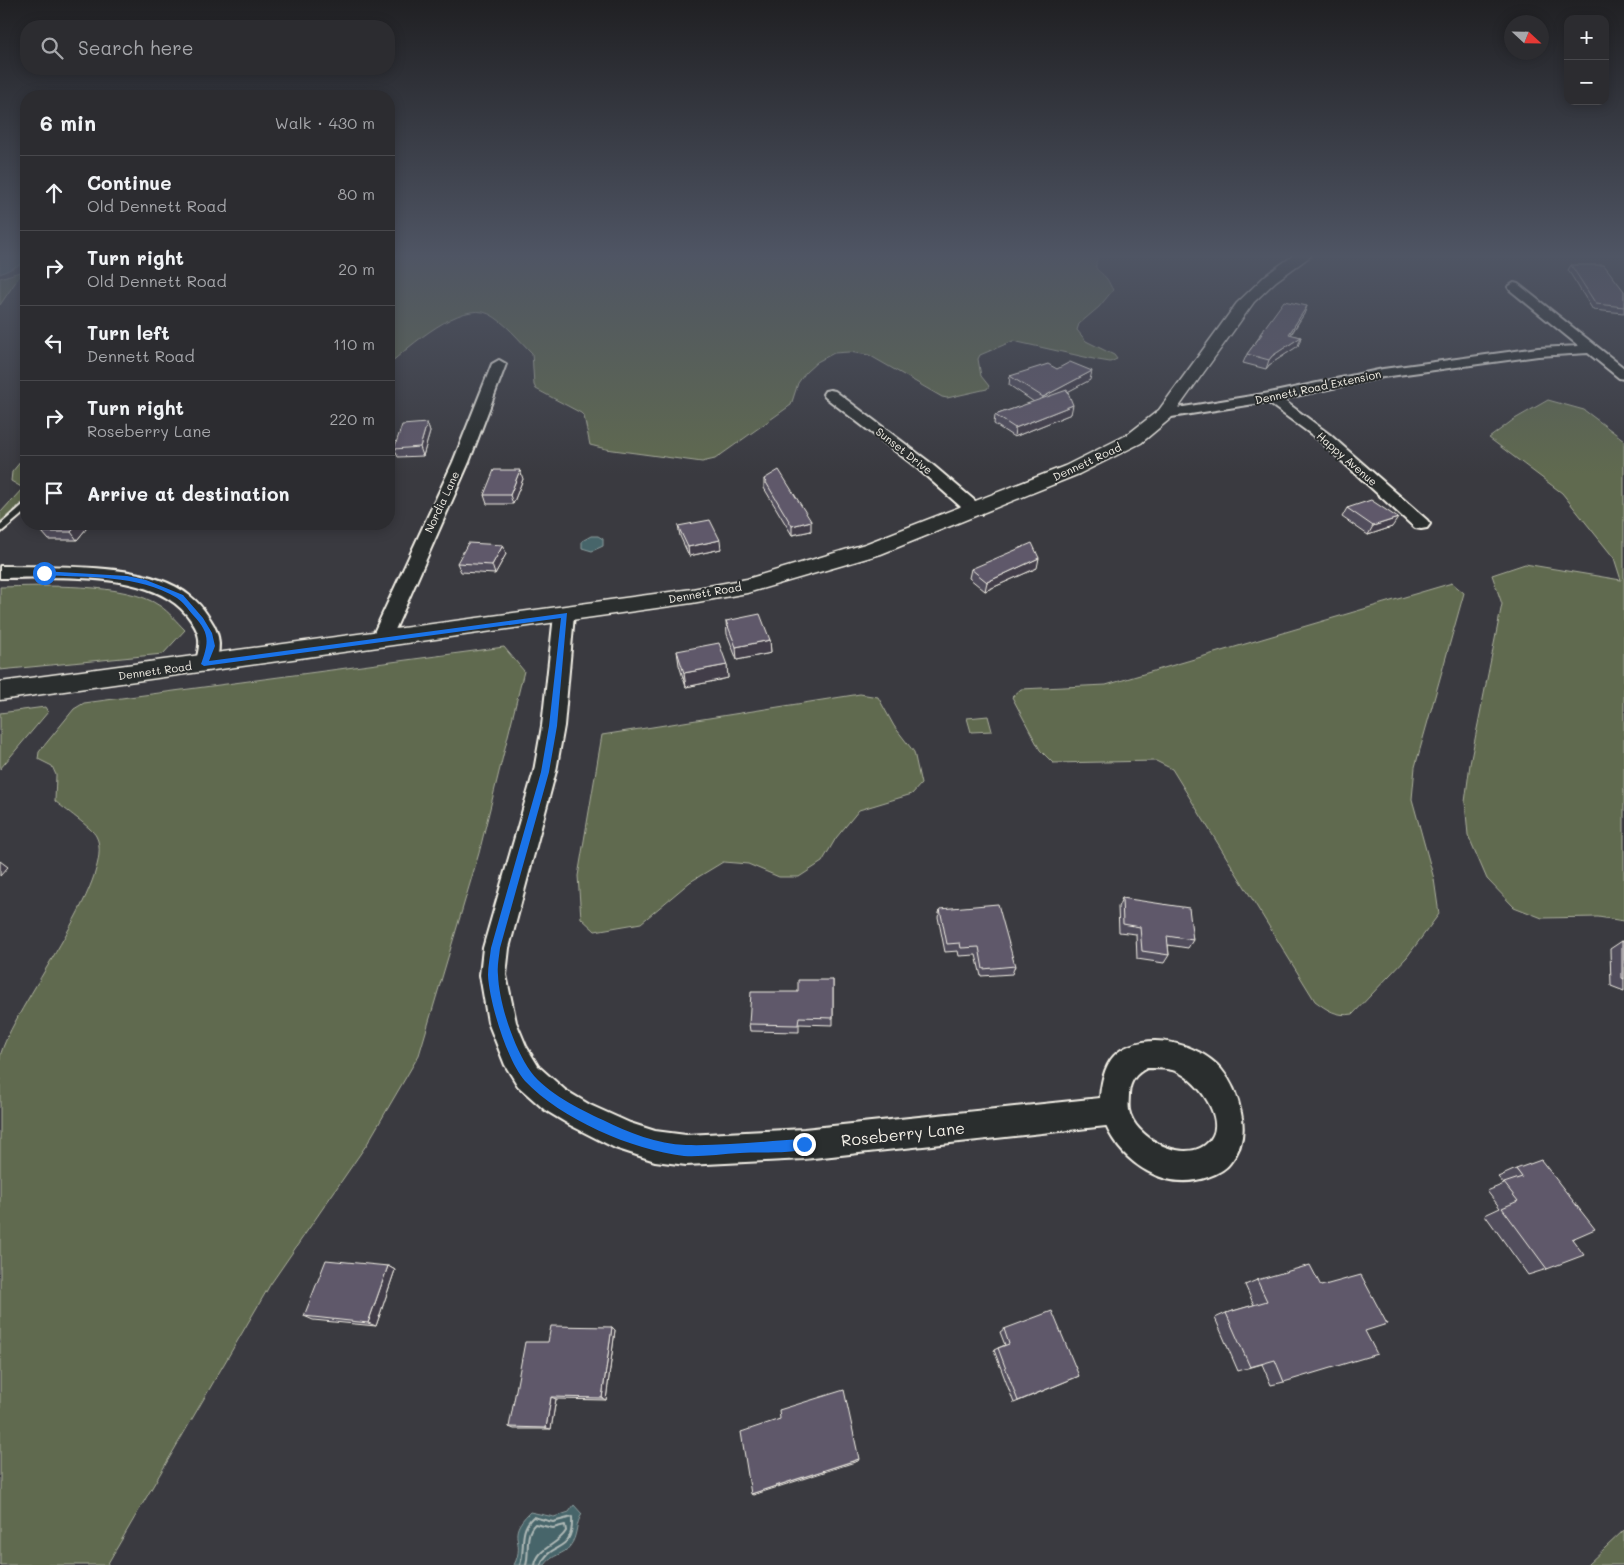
<!DOCTYPE html>
<html lang="en">
<head>
<meta charset="utf-8">
<style>
  body { margin:0; font-family:Mali,sans-serif; background:#343438; color:#f1f3f6 }
  .controls { position:absolute; right:15px; top:15px; display:grid; overflow:hidden; border-radius:10px; box-shadow:0 2px 12px #0003 }
  .controls button { width:45px; height:45px; display:grid; place-items:center; padding:0; border:0; border-bottom:1px solid #48484c; background:#2c2c30; color:#f1f3f6; font:25px sans-serif }
  .compass { position:absolute; left:1504px; top:15px; width:45px; height:45px; border-radius:50%; background:#2c2c30; box-shadow:0 2px 12px #0003; rotate:112deg }
  .stop { position:absolute; width:15px; height:15px; margin:-11px; border:4px solid #1a73e8; border-radius:50%; background:#fff }
  .stop.end { background:#1a73e8; border-color:#fff; box-shadow:0 1px 5px #0008 }
  .list { margin:0; padding:0; list-style:none }
  h2 { display:flex; justify-content:space-between; align-items:center; height:65px; margin:0; padding:0 20px; font-size:21px }
  h2 small { font-size:16px; font-weight:400; color:#a6a7ab }
  .list li { display:grid; grid-template-columns:32px 1fr auto; gap:15px; align-items:center; box-sizing:border-box; height:75px; padding:0 20px; border-top:1px solid #48484c }
  .list b { display:block; font-size:19px; white-space:nowrap }
  .list p { margin:0; font-size:16px; white-space:nowrap; color:#a6a7ab }
  .list em { font-size:16px; font-style:normal; color:#a6a7ab }
  .icon { flex:none; width:28px; height:28px; fill:none; stroke:currentColor; stroke-width:2; stroke-linecap:round; stroke-linejoin:round }
  .map { position:relative; flex:none; width:1624px; height:1565px; overflow:hidden }
  .search { position:absolute; background:#2c2c30; box-shadow:0 2px 12px #0003; left:20px; top:20px; width:375px; height:55px; display:flex; align-items:center; gap:12px; box-sizing:border-box; padding:0 18px; border-radius:20px; color:#a6a7ab; font-size:19px }
  .panel { position:absolute; background:#2c2c30; box-shadow:0 2px 12px #0003; left:20px; top:90px; width:375px; height:440px; border-radius:20px }
  .map>svg:first-child { display:block }
</style>
</head>
<body>
<div class="map">
<svg width="1624" height="1565" viewBox="0 0 1624 1565">
  <rect width="100%" height="100%" fill="#3a3a40"/>
  <filter id="ink" filterUnits="userSpaceOnUse"><feTurbulence type="fractalNoise" baseFrequency=".02" numOctaves="2"/><feDisplacementMap in="SourceGraphic" scale="10" xChannelSelector="R" yChannelSelector="G"/><feConvolveMatrix kernelMatrix="1 2 1 2 8 2 1 2 1" color-interpolation-filters="sRGB"/></filter>
  <g filter="url(#ink)">
    <g fill="#616a50" stroke="#aaae9c">
      <path d="M390 255H1098C1093 273 1097 267 1107 279 1109 282 1111 287 1113 290L1099 307 1079 324 1077 330 1086 341 1114 355 1117 359 1110 362 1098 360 1013 341 980 355 978 359 981 376 989 386 987 389 947 398 942 397 869 355 849 352 834 353 817 362 806 372 798 383 791 405 715 459 702 462 606 449 590 445 584 416 581 413 536 389 534 385 532 353C519 340 505 322 489 314 461 300 409 347 389 364Z"/>
      <path d="M23 271 0 305V278Z"/>
      <path d="M1548 400 1584 410 1624 440V921L1598 917 1542 918 1514 907 1487 879 1468 835 1465 802 1470 764 1502 604 1492 575 1525 564 1621 580 1614 558 1562 493 1489 438 1513 420Z"/>
      <path d="M26 455V499L0 522V513L23 488 11 481 12 472Z"/>
      <path d="M1452 583 1464 593 1415 767 1412 799 1434 879 1439 914 1407 957 1353 1014C1337 1017 1327 1010 1315 1001L1172 769 1156 761 1053 763 1040 750 1012 697 1021 689 1106 685Z"/>
      <path d="M0 587C41 586 126 582 160 606 169 612 177 622 185 630L163 654 0 670Z"/>
      <path d="M504 647 524 671 479 853 419 1055 367 1144 270 1285 107 1565H0V1057C10 1011 119 876 96 836 92 828 63 808 55 801L56 775 52 766 38 759 39 752 74 709 84 703Z"/>
      <path d="M860 694 878 697 894 726 914 752 921 784 912 794 859 810 836 838 822 862 799 877H779L748 864 723 862 690 882 641 923 595 931 581 918 578 876 602 735Z"/>
      <path d="M45 707 48 712 0 769V713Z"/>
      <path d="M988 716 992 731 971 732 967 718Z"/>
      <path d="M1624 1530V1565H1587Z"/>
    </g>
    <g fill="#47656b" stroke="#8c9d9d">
      <path d="M0 255H26V262L0 274Z"/>
      <path d="M591 536H598L603 539V546L592 551 582 548V541Z"/>
      <path d="M574 1505 582 1514C575 1524 578 1536 570 1546 564 1555 552 1554 545 1565H514C527 1539 504 1537 530 1512L554 1517 569 1512Z"/>
    </g>
    <g fill="none" stroke-linecap="round" stroke-linejoin="round">
      <g stroke="#afb9b6" stroke-width="2">
        <path d="M520 1565C526 1547 518 1531 533 1517L553 1522 572 1517C574 1555 550 1540 541 1565"/>
        <path d="M526 1565C530 1552 524 1534 535 1524L553 1528 565 1525 566 1531C557 1546 538 1547 535 1565"/>
      </g>
      <defs>
        <path id="lane" d="M23 505H26V511L0 533V525Z"/>
        <g id="street">
          <path d="M1514 283 1518 284 1624 368V379L1619 378 1588 353 1538 356 1383 377 1282 399 1329 434 1427 520 1430 524 1427 528 1421 529 1415 528 1319 440 1267 402 1165 418 1160 417 1158 414 1160 411 1165 410 1270 393 1383 369 1538 348 1579 346 1510 290 1508 287Z"/>
          <path d="M499 360 506 364 469 462 391 639 388 644 381 646 374 644 371 639 453 462 492 364Z"/>
          <path d="M830 390 835 391 928 461 981 506 983 510 981 514H969L916 467 825 397 823 394 825 391Z"/>
          <path d="M0 566C52 567 148 561 190 596 198 602 205 611 210 619 221 635 222 652 212 669L205 671 198 669 195 664C202 641 201 633 187 615 150 569 53 578 0 578Z"/>
          <path d="M564 609 571 611 574 615 564 726 556 771 509 948 506 975 516 1022 526 1046 538 1066 565 1090 590 1105 630 1123 655 1131 686 1135 804 1129 1100 1098C1101 1083 1105 1063 1117 1053 1146 1030 1198 1043 1221 1069 1232 1082 1238 1097 1241 1113 1245 1131 1242 1149 1230 1163 1225 1170 1216 1174 1208 1177 1166 1192 1123 1164 1106 1126L804 1159 686 1165 655 1161 615 1148 570 1125 545 1110 518 1086 505 1065 488 1022 480 975 483 948 534 771 542 726 554 615 557 611ZM1147 1068C1158 1068 1170 1068 1180 1073 1201 1084 1231 1126 1205 1145 1181 1163 1134 1137 1129 1110 1128 1105 1129 1099 1129 1094 1130 1081 1135 1074 1147 1068Z"/>
        </g>
        <path id="secondary" d="M1294 255H1312L1276 281 1254 302 1171 418 1141 443 1079 474 881 554 747 593 692 603 0 700V682L692 589 747 579 865 544 1065 466 1127 435 1159 410 1237 303 1266 275Z"/>
      </defs>
      <use href="#lane" stroke="#f4f1e8" stroke-width="4"/>
      <use href="#street" stroke="#f4f1e8" stroke-width="4"/>
      <use href="#secondary" stroke="#f4f1e8" stroke-width="3"/>
      <use href="#lane" fill="#2a2d2e" fill-rule="evenodd"/>
      <use href="#street" fill="#2a2d2e" fill-rule="evenodd"/>
      <use href="#secondary" fill="#2a2d2e" fill-rule="evenodd"/>
    </g>
    <g fill="#514d5b" stroke="#f4f1e8">
      <path d="M1571 265 1624 291V313L1593 310 1568 270Z"/>
      <path d="M1307 306 1304 314 1291 335 1301 337 1298 346 1269 365 1266 369 1243 363 1247 354 1258 339 1260 334Z"/>
      <path d="M1057 369 1090 380 1068 391 1071 414 1014 437 994 424 995 415 1034 402 1009 385 1010 376Z"/>
      <path d="M427 423 430 432 423 456 398 457 394 449Z"/>
      <path d="M523 479 513 504H487L484 495Z"/>
      <path d="M764 479 811 531 792 535 764 488Z"/>
      <path d="M1347 508 1392 527 1368 535 1342 517Z"/>
      <path d="M90 524 77 540H49L42 532Z"/>
      <path d="M678 526 721 549 689 556 680 536Z"/>
      <path d="M503 545 506 554 495 574 461 572 457 563Z"/>
      <path d="M1037 568 985 591 969 578 971 569Z"/>
      <path d="M726 621 770 640 771 653 737 660 727 634Z"/>
      <path d="M677 651 727 665 728 678 686 687 679 665Z"/>
      <path d="M1122 898 1193 940 1188 948 1168 945 1169 955 1164 963 1137 959 1136 934 1119 932 1118 907Z"/>
      <path d="M940 909 1015 966 1012 974 981 976 976 955 959 956 958 951 945 952 938 917Z"/>
      <path d="M1622 941 1624 942V991L1611 986 1610 949Z"/>
      <path d="M833 980V1025L799 1024V1032L750 1031 749 1024 798 992Z"/>
      <path d="M1516 1169 1572 1239 1547 1269 1528 1275 1485 1215 1500 1208 1487 1191 1504 1184 1498 1177Z"/>
      <path d="M388 1266 395 1270 376 1326 313 1320 304 1316Z"/>
      <path d="M1257 1280 1321 1286 1365 1331 1284 1382 1271 1385 1262 1364 1238 1371 1215 1318 1226 1313 1254 1305 1245 1285Z"/>
      <path d="M612 1327 615 1330 606 1400 556 1399 551 1429H514L509 1427 548 1342Z"/>
      <path d="M1004 1329 1079 1376 1014 1403 994 1350 998 1348 1005 1345 1000 1332Z"/>
    </g>
    <g fill="#423e4a" stroke="#f4f1e8">
      <path d="M1307 306 1304 314 1285 343 1289 334Z"/>
      <path d="M1301 337 1298 346 1269 365 1266 369 1269 360 1272 356Z"/>
      <path d="M1092 371 1090 380 1041 406 1043 397Z"/>
      <path d="M1073 405 1071 414 1014 437 1015 428Z"/>
      <path d="M427 423 430 432 423 456 420 447Z"/>
      <path d="M520 470 523 479 513 504 510 495Z"/>
      <path d="M1398 518 1392 527 1368 535 1373 526Z"/>
      <path d="M811 521V531L792 535V526Z"/>
      <path d="M78 524H90L77 540 71 532Z"/>
      <path d="M720 540 721 549 689 556 688 547Z"/>
      <path d="M503 545 506 554 495 574 492 565Z"/>
      <path d="M1039 558 1037 568 985 591 987 582Z"/>
      <path d="M770 640 771 653 737 660 736 647Z"/>
      <path d="M727 665 728 678 686 687 684 673Z"/>
      <path d="M0 861 8 867 0 876Z"/>
      <path d="M388 1266 395 1270 376 1326 368 1323Z"/>
      <path d="M612 1327 615 1330 606 1400 602 1398Z"/>
      <path d="M551 1397 556 1399 551 1429 546 1428Z"/>
      <path d="M859 1459 858 1461 753 1495 751 1494Z"/>
    </g>
    <g fill="#5e596a" stroke="#f4f1e8">
      <path d="M1571 265H1604L1624 291V307L1596 304Z"/>
      <path d="M1284 301 1307 306 1289 334 1301 337 1272 356 1269 360 1247 354 1262 334H1260Z"/>
      <path d="M1070 362 1092 371 1043 397 1010 376 1048 364 1057 369Z"/>
      <path d="M1067 390 1073 405 1015 428 995 415Z"/>
      <path d="M427 423 420 447 394 449 402 425Z"/>
      <path d="M494 470H520L510 495H484Z"/>
      <path d="M779 470 811 521 792 526 764 479Z"/>
      <path d="M1371 500 1398 518 1373 526 1347 508Z"/>
      <path d="M710 520 720 540 688 547 678 526Z"/>
      <path d="M50 524H78L71 532H42Z"/>
      <path d="M468 543 503 545 492 565 457 563Z"/>
      <path d="M1032 543 1039 558 987 582 971 569Z"/>
      <path d="M760 614 770 640 736 647 726 621Z"/>
      <path d="M719 643 727 665 684 673 677 651Z"/>
      <path d="M1122 898 1189 908 1193 940 1167 936 1169 955 1142 951 1140 927 1123 924Z"/>
      <path d="M998 904 1015 966 983 969 979 947 961 948 960 943 947 944 940 909Z"/>
      <path d="M1622 941 1624 942V979L1622 978Z"/>
      <path d="M798 980H833V1018L799 1017 798 1025 749 1024 751 992H798Z"/>
      <path d="M1541 1160 1595 1229 1572 1239 1584 1255 1547 1269 1502 1208 1518 1201 1504 1183 1522 1177 1516 1169Z"/>
      <path d="M326 1260 388 1266 368 1323 304 1316Z"/>
      <path d="M1310 1265 1321 1286 1361 1275 1387 1324 1365 1331 1377 1354 1284 1382 1275 1360 1250 1367 1226 1313 1267 1301 1257 1280Z"/>
      <path d="M1052 1311 1079 1376 1018 1401 998 1348 1009 1344 1004 1329Z"/>
      <path d="M551 1326 612 1327 602 1398 551 1397 546 1428 509 1427 525 1342H548Z"/>
      <path d="M844 1390 859 1459 751 1494 741 1432 780 1419 779 1410Z"/>
    </g>
  </g>
  <linearGradient id="sky" x2="0" y2="1"><stop stop-color="#202023"/><stop offset="0.54" stop-color="#4f5564"/><stop offset="1" stop-color="#4f5564" stop-opacity="0"/></linearGradient>
  <rect width="1624" height="474" fill="url(#sky)"/>
  <path fill="#1a73e8" d="M42 571 127 576 146 580 183 595 203 618 212 633 215 646 209 661 567 613 557 726 549 772 500 948C499 957 497 966 498 975 499 1003 514 1049 531 1072 547 1093 579 1109 603 1120 629 1133 657 1144 686 1145 724 1146 766 1141 804 1139L808 1140 810 1144 808 1148C794 1154 757 1152 740 1153 722 1154 702 1157 684 1156 632 1150 561 1119 525 1081 507 1061 489 1001 488 975 488 966 490 957 491 948L541 772 549 726 561 618 204 666 201 664C209 642 210 633 193 615 188 609 183 602 177 598 138 574 88 578 44 575L41 573Z"/>
  <g text-anchor="middle" stroke-width="4" stroke-linejoin="round" paint-order="stroke">
    <g font-size="11" fill="#f4f1e8" stroke="#2a2d2e">
      <text transform="translate(1318 387) rotate(-12)" y="4">Dennett Road Extension</text>
      <text transform="translate(904 451) rotate(38)" y="4">Sunset Drive</text>
      <text transform="translate(1347 459) rotate(41)" y="4">Happy Avenue</text>
      <text transform="translate(1087 462) rotate(-25)" y="4">Dennett Road</text>
      <text transform="translate(442 502) rotate(-65)" y="4">Nordia Lane</text>
      <text transform="translate(705 593) rotate(-10)" y="4">Dennett Road</text>
      <text transform="translate(155 671) rotate(-8)" y="4">Dennett Road</text>
    </g>
    <g font-size="16" fill="#f4f1e8" stroke="#2a2d2e">
      <text transform="translate(903 1134) rotate(-6)" y="6">Roseberry Lane</text>
    </g>
  </g>
</svg>
<div class="controls">
<button>+</button>
<button>−</button>
</div>
<svg class="compass" viewBox="-18 -18 36 36"><path d="M0-13l5 13h-10z" fill="#e53935"/><path d="M0 13l5-13h-10z" fill="#a6a7ab"/></svg>
<div class="stop" style="left:44px;top:573px"></div>
<div class="stop end" style="left:804px;top:1144px"></div>
<div class="search"><svg class="icon" aria-label="search" viewBox="0 0 24 24"><circle cx="10" cy="10" r="6"/><path d="M15 15l6 6"/></svg>Search here</div>
<section class="panel">
<h2>6 min<small>Walk · 430 m</small></h2>
<ul class="list">
<li><svg class="icon" aria-label="ahead" viewBox="0 0 24 24"><path d="M12 20V5M6 11l6-6 6 6"/></svg><div><b>Continue</b><p>Old Dennett Road</p></div><em>80 m</em></li>
<li><svg class="icon" aria-label="right" viewBox="0 0 24 24"><path d="M7 20v-9h11M14 6l5 5-5 5"/></svg><div><b>Turn right</b><p>Old Dennett Road</p></div><em>20 m</em></li>
<li><svg class="icon" aria-label="left" viewBox="0 0 24 24"><path d="M17 20v-9H6M10 6l-5 5 5 5"/></svg><div><b>Turn left</b><p>Dennett Road</p></div><em>110 m</em></li>
<li><svg class="icon" aria-label="right" viewBox="0 0 24 24"><path d="M7 20v-9h11M14 6l5 5-5 5"/></svg><div><b>Turn right</b><p>Roseberry Lane</p></div><em>220 m</em></li>
<li><svg class="icon" aria-label="arrive" viewBox="0 0 24 24"><path d="M6 21V4h12l-3 4 3 4H6"/></svg><div><b>Arrive at destination</b></div></li>
</ul>
</section>
</div>
</body>
</html>
